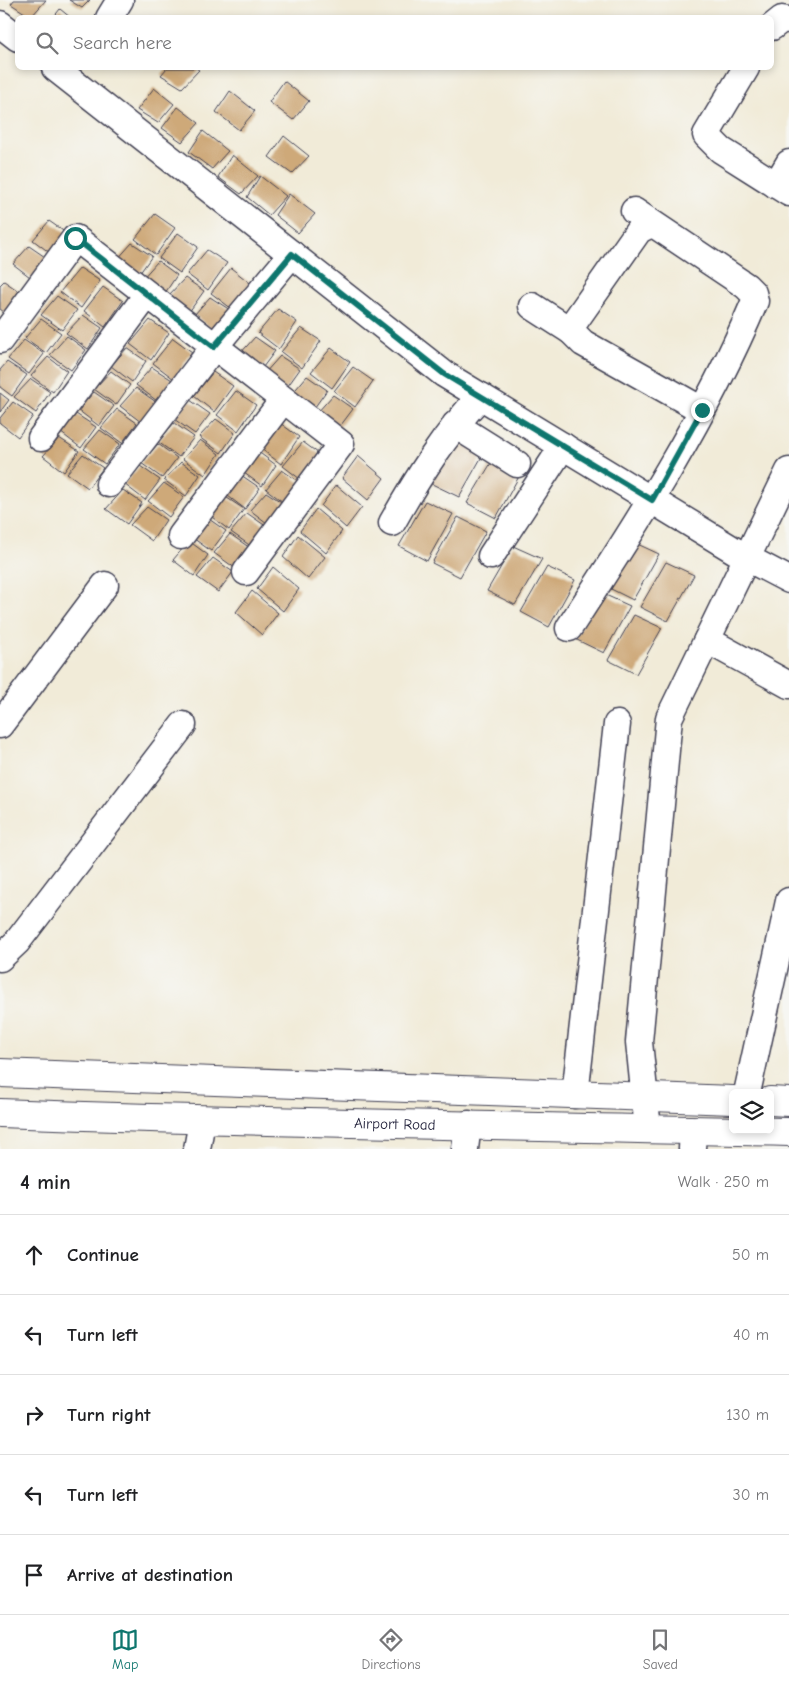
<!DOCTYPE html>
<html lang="en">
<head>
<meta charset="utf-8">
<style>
  body { margin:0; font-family:"Comic Neue",sans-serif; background:#f2f2f2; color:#202124 }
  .controls { position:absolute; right:15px; bottom:15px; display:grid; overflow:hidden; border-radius:8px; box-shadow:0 2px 8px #0003 }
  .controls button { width:45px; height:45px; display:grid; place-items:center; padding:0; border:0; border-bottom:1px solid #e0e0e0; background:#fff; color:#202124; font:25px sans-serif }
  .stop { position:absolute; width:15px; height:15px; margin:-11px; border:4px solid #0f766e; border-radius:50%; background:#fff }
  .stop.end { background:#0f766e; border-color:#fff; box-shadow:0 1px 5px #0008 }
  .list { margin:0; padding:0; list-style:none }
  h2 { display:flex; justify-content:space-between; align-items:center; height:65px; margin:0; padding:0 20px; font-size:21px }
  h2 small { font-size:16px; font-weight:400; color:#757577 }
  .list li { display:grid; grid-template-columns:32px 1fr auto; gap:15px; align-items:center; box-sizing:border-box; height:80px; padding:0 20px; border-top:1px solid #e0e0e0 }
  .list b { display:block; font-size:19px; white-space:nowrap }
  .list em { font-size:16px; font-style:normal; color:#757577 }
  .icon { flex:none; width:28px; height:28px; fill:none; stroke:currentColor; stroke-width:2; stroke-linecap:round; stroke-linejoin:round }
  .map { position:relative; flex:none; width:789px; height:1149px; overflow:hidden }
  .search { position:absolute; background:#fff; box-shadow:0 2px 8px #0003; left:15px; right:15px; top:15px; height:55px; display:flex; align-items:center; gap:12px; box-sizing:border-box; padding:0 18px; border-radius:8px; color:#757577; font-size:19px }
  .sheet { height:465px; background:#fff }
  nav { display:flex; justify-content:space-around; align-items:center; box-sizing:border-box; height:70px; border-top:1px solid #e0e0e0; background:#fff; font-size:14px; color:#757577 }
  nav a { display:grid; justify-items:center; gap:2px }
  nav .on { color:#0f766e }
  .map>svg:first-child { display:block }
</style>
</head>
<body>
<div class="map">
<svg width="789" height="1149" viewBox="0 0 789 1149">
  <rect width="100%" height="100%" fill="#f6f6f2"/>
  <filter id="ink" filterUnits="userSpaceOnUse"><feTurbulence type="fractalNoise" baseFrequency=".02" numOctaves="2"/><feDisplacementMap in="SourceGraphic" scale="10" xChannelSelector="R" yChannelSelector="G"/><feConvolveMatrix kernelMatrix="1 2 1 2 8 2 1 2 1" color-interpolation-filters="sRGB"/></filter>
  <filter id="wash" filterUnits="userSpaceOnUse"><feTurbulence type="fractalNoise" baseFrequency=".0096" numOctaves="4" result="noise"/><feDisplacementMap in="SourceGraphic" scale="20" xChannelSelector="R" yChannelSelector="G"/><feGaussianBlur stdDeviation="1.12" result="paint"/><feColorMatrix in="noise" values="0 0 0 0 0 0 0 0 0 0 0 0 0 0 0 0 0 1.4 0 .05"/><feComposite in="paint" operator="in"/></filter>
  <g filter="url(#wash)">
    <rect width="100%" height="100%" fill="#f1ebd8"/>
    <g id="blocks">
      <g fill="#cea979">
        <path d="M14 0H46L31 17 11 4Z"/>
        <path d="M69 0H90L82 8Z"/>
        <path d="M60 9 71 18H53Z"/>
        <path d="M167 68H196L199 70 182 88 161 75Z"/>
        <path d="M284 81 309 101 293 120 269 102Z"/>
        <path d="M154 88 174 104 158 123 137 110Z"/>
        <path d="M230 91 255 111 239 130 216 112Z"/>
        <path d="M178 107 199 123 182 142 162 128Z"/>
        <path d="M203 131 228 151 212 169 189 152Z"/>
        <path d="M284 136 309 156 292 174 269 157Z"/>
        <path d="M232 155 258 176 241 194 218 177Z"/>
        <path d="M260 176 286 196 269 215 247 197Z"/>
        <path d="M289 194 315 214 298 233 275 215Z"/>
        <path d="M155 214 175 228 156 255 135 239Z"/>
        <path d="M49 221 69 235 54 256 33 240Z"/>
        <path d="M178 233 198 247 180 273 159 258Z"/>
        <path d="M132 243 152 256 137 277 116 261Z"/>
        <path d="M29 246 48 259 34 280 13 264Z"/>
        <path d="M207 250 227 263 208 290 187 274Z"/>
        <path d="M158 261 177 275 163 296 141 280Z"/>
        <path d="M80 268 100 281 81 308 60 292Z"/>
        <path d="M231 268 250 283 232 309 211 293Z"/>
        <path d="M185 278 204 291 189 312 168 296Z"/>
        <path d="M4 281 23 294 8 315 0 309V285Z"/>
        <path d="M103 287 123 301 105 327 84 311Z"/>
        <path d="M57 296 77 310 62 330 41 315Z"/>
        <path d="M210 297 230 310 215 331 194 315Z"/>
        <path d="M278 309 297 322 279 349 258 333Z"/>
        <path d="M83 315 102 328 88 349 66 333Z"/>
        <path d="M41 319 61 333 46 353 25 338Z"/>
        <path d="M150 320 169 333 151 360 130 344Z"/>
        <path d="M301 328 321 341 302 368 281 352Z"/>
        <path d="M67 336 86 350 71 370 50 355Z"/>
        <path d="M255 337 275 351 260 371 239 355Z"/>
        <path d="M173 338 192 352 174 379 153 363Z"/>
        <path d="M24 340 44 354 29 374 8 359Z"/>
        <path d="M127 348 146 361 132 382 111 366Z"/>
        <path d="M331 348 350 362 332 388 311 372Z"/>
        <path d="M280 356 300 369 285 390 264 374Z"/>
        <path d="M48 357 67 371 53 392 31 376Z"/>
        <path d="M7 362 27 375 12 396 0 387V370Z"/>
        <path d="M152 367 172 380 157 401 136 385Z"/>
        <path d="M353 367 373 381 355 407 334 391Z"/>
        <path d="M111 371 130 385 116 405 94 389Z"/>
        <path d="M213 372 233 386 214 412 194 396Z"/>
        <path d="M307 376 327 390 312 411 291 395Z"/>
        <path d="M31 379 50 392 36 413 14 397Z"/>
        <path d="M136 388 156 402 141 422 120 406Z"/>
        <path d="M236 391 256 405 238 431 217 415Z"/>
        <path d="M94 392 114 406 99 426 78 410Z"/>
        <path d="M0 393 9 400 0 412Z"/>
        <path d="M333 395 353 409 338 429 317 413Z"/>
        <path d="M190 400 210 414 195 434 174 419Z"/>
        <path d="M13 402 33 416 18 437 0 423V418Z"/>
        <path d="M117 409 137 423 122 443 101 428Z"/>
        <path d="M76 414 96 427 81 448 60 432Z"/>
        <path d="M216 419 235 433 221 453 199 437Z"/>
        <path d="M174 423 194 437 179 457 158 442Z"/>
        <path d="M280 423 299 437 281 464 260 448Z"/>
        <path d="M100 430 120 444 105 464 84 449Z"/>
        <path d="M59 438 79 451 64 472 43 456Z"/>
        <path d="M456 438 485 451 459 497 430 483Z"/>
        <path d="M200 440 219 454 205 475 183 459Z"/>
        <path d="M303 442 322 456 304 482 283 466Z"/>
        <path d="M158 444 177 458 162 478 141 463Z"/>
        <path d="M257 451 276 465 262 486 240 470Z"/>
        <path d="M83 454 103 468 88 488 67 473Z"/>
        <path d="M358 456 384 478 368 500 342 478Z"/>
        <path d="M494 458 522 471 496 518 467 503Z"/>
        <path d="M181 462 200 475 186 496 164 480Z"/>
        <path d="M140 466 160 480 145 500 124 484Z"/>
        <path d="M282 470 302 484 287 505 266 489Z"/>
        <path d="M241 475 260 488 245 509 224 493Z"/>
        <path d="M164 483 184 497 169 517 148 501Z"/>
        <path d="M336 485 362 507 346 528 321 506Z"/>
        <path d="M123 490 142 503 127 524 106 509Z"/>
        <path d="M266 492 286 505 271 526 250 510Z"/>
        <path d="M224 496 244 509 229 530 208 514Z"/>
        <path d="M425 501 453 514 427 561 399 546Z"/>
        <path d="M147 507 166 520 152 541 130 525Z"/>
        <path d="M316 509 342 531 326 553 300 531Z"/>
        <path d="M247 513 267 527 252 547 231 532Z"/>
        <path d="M206 517 226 531 211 551 190 536Z"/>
        <path d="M458 517 486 531 460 577 432 563Z"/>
        <path d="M230 534 250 548 235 568 214 553Z"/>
        <path d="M298 535 325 557 308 579 283 557Z"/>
        <path d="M189 541 208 555 194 576 173 560Z"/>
        <path d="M631 541 659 554 633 600 605 586Z"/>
        <path d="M513 546 542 559 515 605 487 591Z"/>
        <path d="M213 558 233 572 218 592 197 577Z"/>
        <path d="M666 562 694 575 668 621 640 607Z"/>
        <path d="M273 567 299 589 283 611 257 589Z"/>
        <path d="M547 567 575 580 549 627 521 612Z"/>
        <path d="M252 591 278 613 262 635 236 612Z"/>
        <path d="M601 593 630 606 604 653 575 639Z"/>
        <path d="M634 615 662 628 636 674 608 660Z"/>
      </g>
    </g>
  </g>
  <g filter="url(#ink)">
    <use href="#blocks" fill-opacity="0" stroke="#414053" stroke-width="1"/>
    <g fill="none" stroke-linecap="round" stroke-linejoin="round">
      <defs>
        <g id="minor">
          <path d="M109 18 120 0"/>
          <path d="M0 24 18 38"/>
          <path d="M772 27 782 19 789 20"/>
          <path d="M55 68 444 374 747 558 789 580"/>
          <path d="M746 68 706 135 721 150 789 193"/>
          <path d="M776 185 789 163"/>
          <path d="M651 224 639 230 573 324 571 331 583 343 702 410"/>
          <path d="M532 306 571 331"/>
          <path d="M0 340 75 238 341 444 246 572"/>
          <path d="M455 425 517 464"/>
          <path d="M41 438 147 295"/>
          <path d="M109 484 214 347 292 254"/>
          <path d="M392 523C418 477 445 434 481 396"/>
          <path d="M181 536 283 400"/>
          <path d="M491 556 563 446"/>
          <path d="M569 628C638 523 706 417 755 301L753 293 746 286 634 211"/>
          <path d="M707 640 789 685"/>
          <path d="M0 725 105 585"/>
          <path d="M0 958 17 942 183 725"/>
          <path d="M747 1093 789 901"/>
          <path d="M575 1095 617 724"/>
          <path d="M648 1129 639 1042 669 718 789 471"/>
          <path d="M197 1149 202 1121"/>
          <path d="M465 1149 468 1124"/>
          <path d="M692 1149 693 1130"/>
        </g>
        <g id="major">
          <path d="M0 1073 733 1100"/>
          <path d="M770 1101 789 1102"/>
          <path id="s1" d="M0 1113C263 1123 526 1126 789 1132"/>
        </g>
      </defs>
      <use href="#minor" stroke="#414053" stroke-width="29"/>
      <use href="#major" stroke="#414053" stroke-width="30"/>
      <use href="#minor" stroke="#fff" stroke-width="26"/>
      <use href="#major" stroke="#fff" stroke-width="28"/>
    </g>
  </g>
  <g fill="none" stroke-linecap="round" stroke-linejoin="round" filter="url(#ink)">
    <path stroke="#0f766e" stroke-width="6" d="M75 238 214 347 292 254 444 374 652 500 702 410"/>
  </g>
  <g text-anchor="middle" stroke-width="4.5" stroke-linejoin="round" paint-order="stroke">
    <g font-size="15" fill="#22223b" stroke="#f6f6f2">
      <text dy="5" stroke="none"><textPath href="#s1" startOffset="395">Airport Road</textPath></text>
    </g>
  </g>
</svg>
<div class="controls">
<button><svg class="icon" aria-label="layers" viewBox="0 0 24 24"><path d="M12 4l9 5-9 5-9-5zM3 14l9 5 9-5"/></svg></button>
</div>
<div class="stop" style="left:75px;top:238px"></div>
<div class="stop end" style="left:702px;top:410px"></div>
<div class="search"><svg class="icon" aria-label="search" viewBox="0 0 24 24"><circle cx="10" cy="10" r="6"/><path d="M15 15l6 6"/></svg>Search here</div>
</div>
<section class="sheet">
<h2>4 min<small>Walk · 250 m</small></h2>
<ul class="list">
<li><svg class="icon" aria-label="ahead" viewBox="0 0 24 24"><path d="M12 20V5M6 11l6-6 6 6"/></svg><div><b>Continue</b></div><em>50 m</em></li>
<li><svg class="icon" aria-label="left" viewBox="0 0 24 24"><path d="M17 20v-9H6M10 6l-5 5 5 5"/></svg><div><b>Turn left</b></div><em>40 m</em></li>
<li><svg class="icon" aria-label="right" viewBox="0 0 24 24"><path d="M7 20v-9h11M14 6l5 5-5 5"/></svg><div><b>Turn right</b></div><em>130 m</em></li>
<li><svg class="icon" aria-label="left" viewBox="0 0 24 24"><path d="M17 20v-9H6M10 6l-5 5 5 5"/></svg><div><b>Turn left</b></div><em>30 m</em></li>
<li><svg class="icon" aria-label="arrive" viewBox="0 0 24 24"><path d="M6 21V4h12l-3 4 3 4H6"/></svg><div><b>Arrive at destination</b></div></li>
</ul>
</section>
<nav>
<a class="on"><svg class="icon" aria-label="map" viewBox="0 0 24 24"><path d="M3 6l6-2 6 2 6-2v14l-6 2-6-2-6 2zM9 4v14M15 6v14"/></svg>Map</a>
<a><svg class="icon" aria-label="directions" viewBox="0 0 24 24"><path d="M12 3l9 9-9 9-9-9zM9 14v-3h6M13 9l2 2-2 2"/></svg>Directions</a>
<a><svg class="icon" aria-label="saved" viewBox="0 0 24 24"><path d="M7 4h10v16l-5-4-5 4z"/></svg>Saved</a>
</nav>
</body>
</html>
